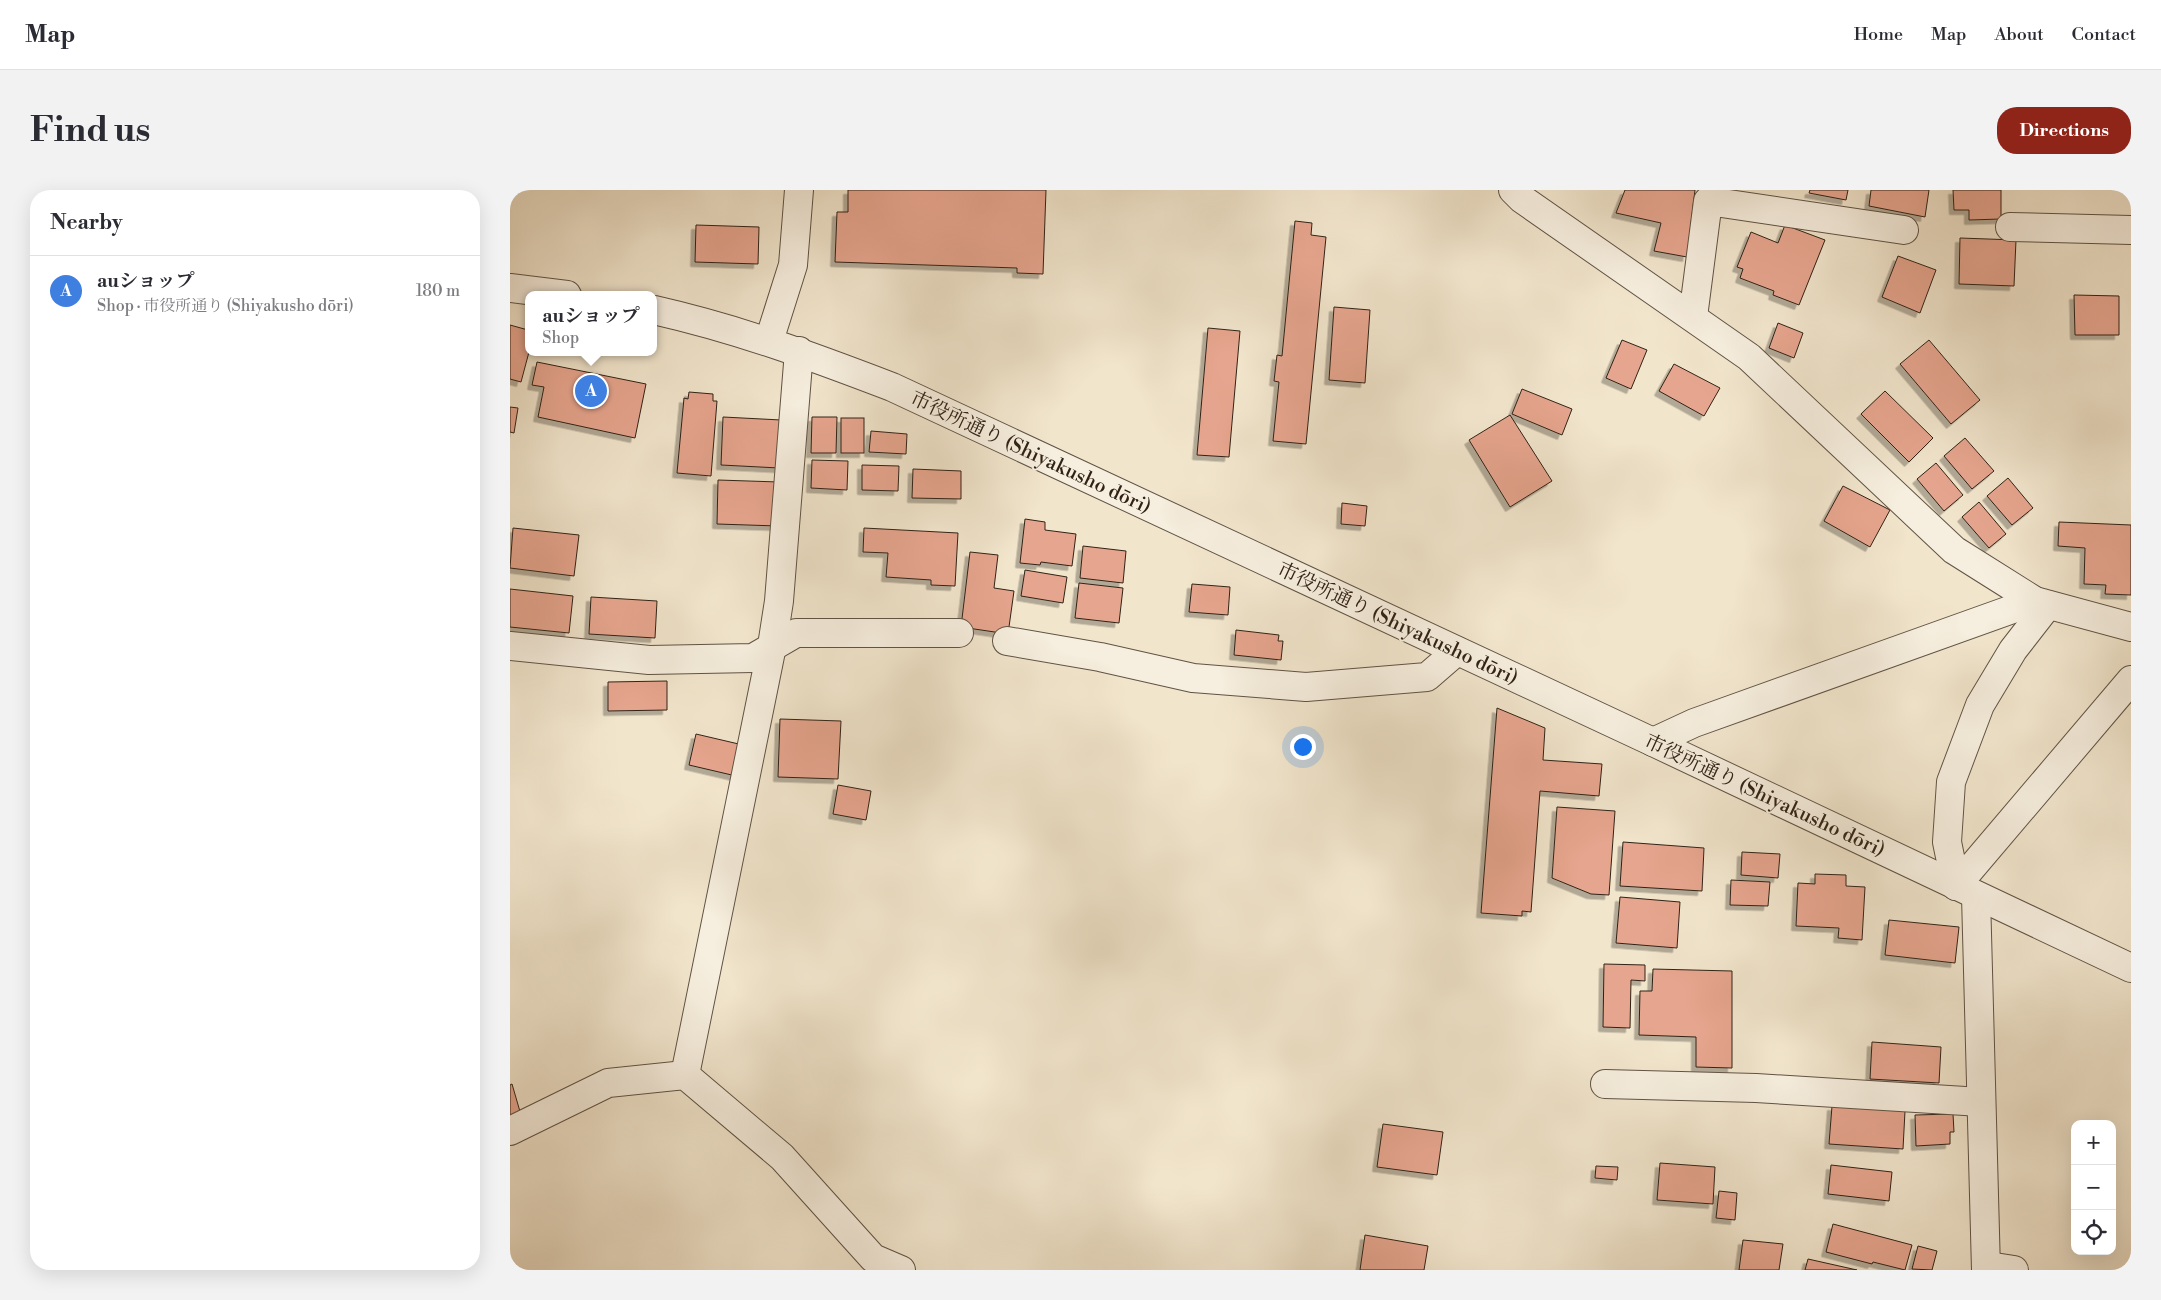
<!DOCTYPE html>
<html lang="en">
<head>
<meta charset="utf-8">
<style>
  body { margin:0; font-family:"Libre Bodoni","Noto Serif JP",serif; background:#f2f2f3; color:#2b2b33 }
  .controls { position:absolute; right:15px; bottom:15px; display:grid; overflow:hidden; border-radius:10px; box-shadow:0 5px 20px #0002 }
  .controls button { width:45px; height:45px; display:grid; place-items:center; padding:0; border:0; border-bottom:1px solid #e1e1e2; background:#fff; color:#2b2b33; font:25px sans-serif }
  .you { position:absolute; left:792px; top:556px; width:18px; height:18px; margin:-12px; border:4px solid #fff; border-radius:50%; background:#1a73e8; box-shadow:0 0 0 8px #1a73e833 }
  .badge { display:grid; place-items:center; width:32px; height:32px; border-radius:50%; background:#8f2418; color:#fff; font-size:16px; font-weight:700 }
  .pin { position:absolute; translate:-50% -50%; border:2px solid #fff; box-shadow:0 1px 5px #0006 }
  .popup { position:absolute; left:15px; top:101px; width:132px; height:65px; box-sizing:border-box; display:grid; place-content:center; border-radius:10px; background:#fff; filter:drop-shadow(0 1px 4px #0005); font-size:16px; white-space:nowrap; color:#7c7c81 }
  .popup b { font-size:19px; color:#2b2b33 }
  .popup::after { content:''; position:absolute; left:50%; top:100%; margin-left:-10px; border:10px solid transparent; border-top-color:#fff }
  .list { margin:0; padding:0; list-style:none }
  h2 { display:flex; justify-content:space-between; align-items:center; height:65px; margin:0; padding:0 20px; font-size:21px }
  h2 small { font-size:16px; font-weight:400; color:#7c7c81 }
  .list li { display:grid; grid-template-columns:32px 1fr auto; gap:15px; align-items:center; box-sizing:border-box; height:70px; padding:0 20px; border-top:1px solid #e1e1e2 }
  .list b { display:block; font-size:19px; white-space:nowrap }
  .list p { margin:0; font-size:16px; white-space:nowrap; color:#7c7c81 }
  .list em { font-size:16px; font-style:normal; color:#7c7c81 }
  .icon { flex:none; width:28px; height:28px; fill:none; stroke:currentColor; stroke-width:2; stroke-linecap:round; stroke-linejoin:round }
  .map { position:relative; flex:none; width:1621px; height:1080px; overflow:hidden; border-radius:20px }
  header { display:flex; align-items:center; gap:30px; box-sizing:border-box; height:70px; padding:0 25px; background:#fff; border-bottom:1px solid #e1e1e2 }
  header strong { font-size:24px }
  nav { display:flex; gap:28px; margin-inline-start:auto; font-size:18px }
  .intro { display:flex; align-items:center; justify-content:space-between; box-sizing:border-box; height:120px; padding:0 30px }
  h1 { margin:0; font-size:35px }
  .button { padding:12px 22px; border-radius:20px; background:#8f2418; color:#fff; font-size:18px; font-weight:700 }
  main { display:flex; gap:30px; padding:0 30px }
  aside { flex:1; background:#fff; border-radius:20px; box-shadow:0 5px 20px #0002 }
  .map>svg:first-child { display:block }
</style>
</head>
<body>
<header>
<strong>Map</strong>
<nav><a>Home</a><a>Map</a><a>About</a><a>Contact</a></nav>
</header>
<div class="intro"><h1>Find us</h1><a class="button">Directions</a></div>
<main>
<aside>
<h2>Nearby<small></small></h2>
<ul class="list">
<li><span class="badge" style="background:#3f7fe0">A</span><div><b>auショップ</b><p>Shop · 市役所通り (Shiyakusho dōri)</p></div><em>180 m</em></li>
</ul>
</aside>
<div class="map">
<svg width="1621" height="1080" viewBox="0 0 1621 1080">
  <defs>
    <filter id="shadow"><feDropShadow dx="-4.5" dy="4.5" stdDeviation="0" flood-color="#0004"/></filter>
  </defs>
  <rect width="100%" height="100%" fill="#f1e5cc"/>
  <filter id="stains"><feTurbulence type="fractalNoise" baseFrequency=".004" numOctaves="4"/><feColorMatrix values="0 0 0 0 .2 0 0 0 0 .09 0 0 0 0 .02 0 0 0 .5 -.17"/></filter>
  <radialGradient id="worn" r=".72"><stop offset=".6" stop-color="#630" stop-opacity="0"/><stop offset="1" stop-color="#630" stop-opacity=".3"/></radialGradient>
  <g fill="#e6a58e" stroke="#302216" filter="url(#shadow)">
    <path d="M338 0H536L533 84 507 83V78L325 72 327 22H338Z"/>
    <path d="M1115 0H1185L1177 67 1144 61 1151 33 1106 23Z"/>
    <path d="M1300 0H1338L1336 10 1299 3Z"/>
    <path d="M1361 0H1419L1415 27 1359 16Z"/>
    <path d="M1443 0H1491V29L1459 30V20H1444Z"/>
    <path d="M785 31 802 33 801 45 816 47 796 254 763 251 769 192 764 191 767 165 772 166Z"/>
    <path d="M186 35 249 37 248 74 185 72Z"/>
    <path d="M1275 35 1315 50 1289 115 1263 105 1264 101 1230 88 1233 79 1227 77 1241 42 1268 53Z"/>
    <path d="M1450 48 1506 50 1504 96 1449 94Z"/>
    <path d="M1388 66 1426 80 1410 123 1372 107Z"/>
    <path d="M1564 105 1609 106V145H1565Z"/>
    <path d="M824 117 860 120 855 193 819 190Z"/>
    <path d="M1268 133 1293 143 1284 168 1259 158Z"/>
    <path d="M0 135 18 140 19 162 11 192 0 189Z"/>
    <path d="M698 138 730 141 719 267 687 265Z"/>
    <path d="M1112 150 1137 160 1121 199 1096 188Z"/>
    <path d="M1419 150 1470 210 1441 234 1390 174Z"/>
    <path d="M27 172 136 194 125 248 28 227 34 197 22 195Z"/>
    <path d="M1164 174 1210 198 1194 226 1149 201Z"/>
    <path d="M1012 199 1062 219 1052 245 1002 224Z"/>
    <path d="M1375 201 1423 248 1399 272 1351 224Z"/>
    <path d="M179 202 203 204V211H207L201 286 167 283 174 208 178 209Z"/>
    <path d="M0 217 8 218 4 243 0 242Z"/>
    <path d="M1000 225 1042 291 1000 317 959 250Z"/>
    <path d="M213 227 271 230 269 278 211 275Z"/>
    <path d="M302 227H327L326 263H301Z"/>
    <rect x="331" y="228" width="23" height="35"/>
    <path d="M361 241 397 244 396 264 359 262Z"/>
    <path d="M1455 248 1484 281 1462 299 1434 266Z"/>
    <path d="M302 270 338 271 337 300 301 298Z"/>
    <path d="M1426 273 1453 305 1434 321 1407 289Z"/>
    <path d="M352 275 389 276 388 301 352 300Z"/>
    <path d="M403 279 451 281V309L402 308Z"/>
    <path d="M1498 288 1523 318 1502 335 1477 306Z"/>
    <path d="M208 290 269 292 268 336 207 334Z"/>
    <path d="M1333 296 1380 320 1360 357 1314 331Z"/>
    <path d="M1469 312 1496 344 1479 358 1452 327Z"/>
    <path d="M832 313 857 316 855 336 831 334Z"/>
    <path d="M515 329 535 332V340L566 344 562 376 531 372 530 375 510 373Z"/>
    <path d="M1549 332 1621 335V405L1595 404 1596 395 1574 394 1575 358 1548 356Z"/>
    <path d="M3 338 69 345 64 386 0 378Z"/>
    <path d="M354 338 448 343 445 396 421 395V390L376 387 378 363 353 362Z"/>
    <path d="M573 356 616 361 613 393 570 388Z"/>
    <path d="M460 362 488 365 484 398 504 401 498 444 451 437Z"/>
    <path d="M515 380 557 387 553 413 511 406Z"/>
    <path d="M569 393 613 398 609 433 565 428Z"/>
    <path d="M682 394 720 397 718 425 679 422Z"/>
    <path d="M0 399 63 406 59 443 0 437Z"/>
    <path d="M81 407 147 411 145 448 79 444Z"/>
    <path d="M726 440 769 445 768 451H773L771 470 724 465Z"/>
    <path d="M157 491V520L98 521V492Z"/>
    <path d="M987 518 1035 538 1033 570 1092 574 1089 606 1030 601 1021 722 1012 721V726L971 723Z"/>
    <path d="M270 529 331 531 328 589 268 587Z"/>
    <path d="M186 544 233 555 226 586 179 575Z"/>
    <path d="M328 595 361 601 356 630 323 624Z"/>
    <path d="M1047 617 1105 621 1099 705 1081 704 1042 688Z"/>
    <path d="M1113 652 1194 658 1192 701 1110 696Z"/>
    <path d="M1232 662 1270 664 1268 688 1231 685Z"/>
    <path d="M1305 684 1336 685V696L1355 697 1352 750 1328 748 1329 738 1286 736 1288 693 1305 694Z"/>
    <path d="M1221 690 1260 692 1258 716 1220 715Z"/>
    <path d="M1110 707 1170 712 1167 758 1106 753Z"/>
    <path d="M1379 730 1449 737 1445 773 1375 765Z"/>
    <path d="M1094 774 1135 775V791L1121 790 1120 838 1093 837Z"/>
    <path d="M1143 779 1222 781V878L1186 877V847L1129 845 1130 801H1142Z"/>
    <path d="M1362 852 1431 857 1429 893 1360 889Z"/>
    <path d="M2 894 11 925 0 929V895Z"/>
    <path d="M1322 916 1395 921 1393 959 1319 954Z"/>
    <path d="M1443 924 1444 942H1440V954L1406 956 1405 925Z"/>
    <path d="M873 934 933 942 927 985 867 977Z"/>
    <path d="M1150 973 1205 977 1203 1014 1147 1010Z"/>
    <path d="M1321 975 1382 982 1379 1011 1318 1004Z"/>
    <path d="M1086 976 1108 977 1107 990 1085 988Z"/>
    <path d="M1209 1001 1227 1003 1225 1030 1206 1028Z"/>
    <path d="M1323 1034 1402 1055 1395 1080 1363 1072 1362 1074 1316 1062Z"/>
    <path d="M855 1045 918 1056 914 1080H850Z"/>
    <path d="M1233 1050 1273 1054 1269 1080H1229Z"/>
    <path d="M1408 1056 1427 1061 1422 1080 1402 1079Z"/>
    <path d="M1298 1069 1347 1080H1295Z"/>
  </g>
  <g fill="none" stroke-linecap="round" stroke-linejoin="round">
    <defs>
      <g id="minor">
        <path d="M1003 0 1012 9 1239 167 1444 360 1525 411 1621 437"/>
        <path d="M1500 37 1621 40"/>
        <path d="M1183 127 1198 11 1394 40"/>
        <path d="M497 451 590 467 683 488 796 497 917 487 947 461"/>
        <path d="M0 456 139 470 243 468 286 443H449"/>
        <path d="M1143 552 1184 533 1525 411"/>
        <path d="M1446 696 1437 652 1441 592 1470 515 1503 460 1538 415"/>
        <path d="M1446 696 1621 490"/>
        <path d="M1466 706 1476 1080"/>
        <path d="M175 885 262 456 269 411 289 161"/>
        <path d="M1095 894 1246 898 1471 912"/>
        <path d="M0 941 98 893 175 885 272 967 363 1068 391 1080"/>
        <path d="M1478 1076 1504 1080"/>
      </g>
      <g id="tertiary">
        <path d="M0 98 57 105"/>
        <path d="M144 120C228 139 301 166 382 197L1143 552 1621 778"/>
        <path d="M259 151 283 75 289 0"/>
      </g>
    </defs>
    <use href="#minor" stroke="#605344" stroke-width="30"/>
    <use href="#tertiary" stroke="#605344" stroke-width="30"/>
    <use href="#minor" stroke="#f6eede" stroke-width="28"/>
    <use href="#tertiary" stroke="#f6eede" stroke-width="28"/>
  </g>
  <g text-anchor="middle" stroke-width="4" stroke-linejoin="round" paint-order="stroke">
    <g font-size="20" fill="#302216" stroke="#f6eede">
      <text transform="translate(521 262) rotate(25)" y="7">市役所通り (Shiyakusho dōri)</text>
      <text transform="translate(888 433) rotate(25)" y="7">市役所通り (Shiyakusho dōri)</text>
      <text transform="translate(1255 605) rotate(25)" y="7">市役所通り (Shiyakusho dōri)</text>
    </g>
  </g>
  <rect width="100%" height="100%" filter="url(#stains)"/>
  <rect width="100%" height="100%" fill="url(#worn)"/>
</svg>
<div class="controls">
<button>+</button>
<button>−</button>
<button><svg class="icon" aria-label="locate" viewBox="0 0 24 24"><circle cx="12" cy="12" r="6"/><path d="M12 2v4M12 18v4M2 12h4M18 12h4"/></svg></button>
</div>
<div class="you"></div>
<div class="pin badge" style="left:81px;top:201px;background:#3f7fe0">A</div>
<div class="popup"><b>auショップ</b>Shop</div>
</div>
</main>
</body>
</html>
